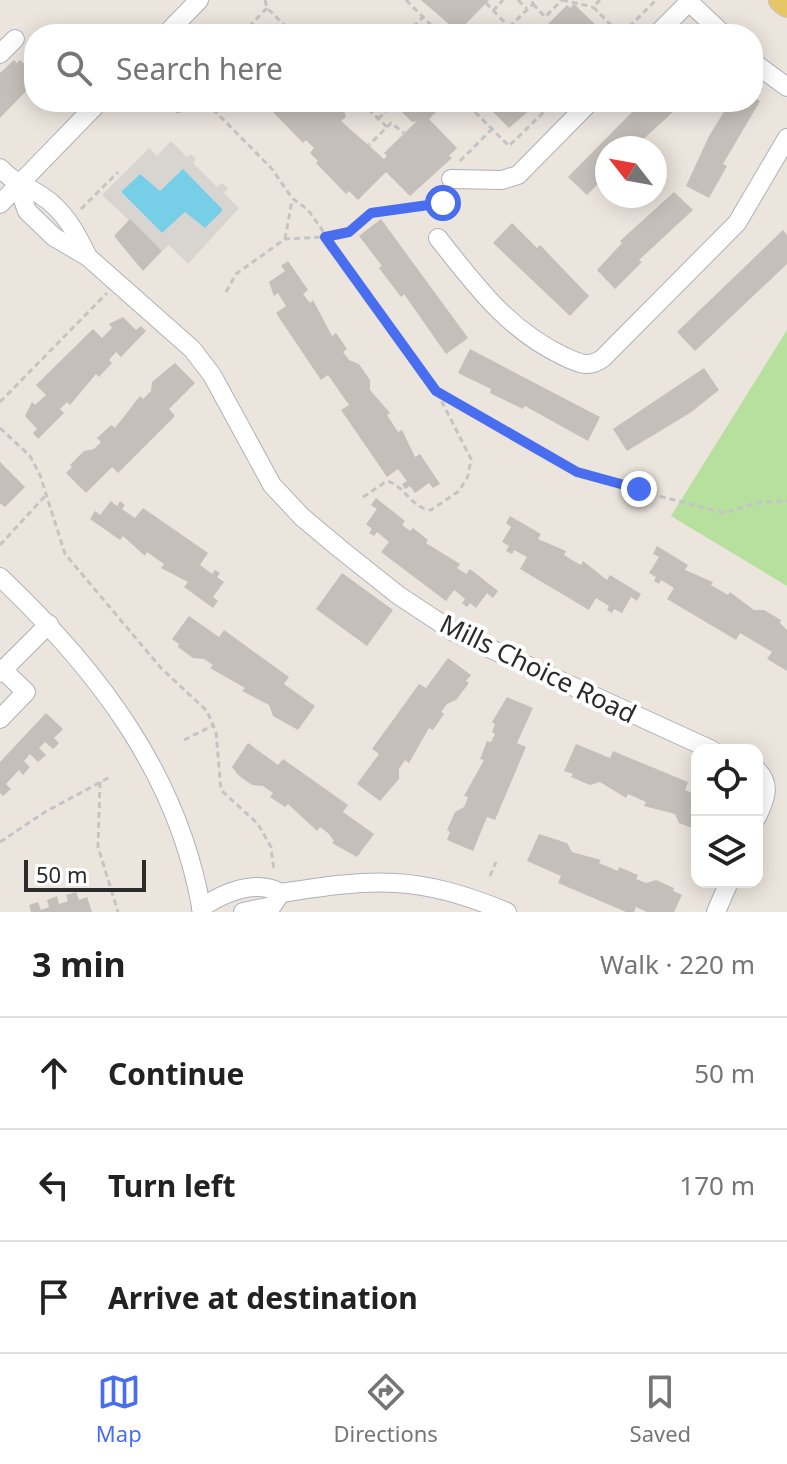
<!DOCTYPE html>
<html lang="en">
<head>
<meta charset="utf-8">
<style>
  body { margin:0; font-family:"Noto Sans",sans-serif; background:#f6f6f6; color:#222 }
  .controls { position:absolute; right:24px; bottom:24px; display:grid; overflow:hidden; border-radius:16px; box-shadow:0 4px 20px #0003 }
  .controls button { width:72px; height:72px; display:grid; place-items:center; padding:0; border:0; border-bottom:2px solid #e0e0e0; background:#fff; color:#222; font:40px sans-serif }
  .compass { position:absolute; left:595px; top:136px; width:72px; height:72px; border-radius:50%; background:#fff; box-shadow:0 4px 20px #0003; rotate:301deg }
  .scale { position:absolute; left:24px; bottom:20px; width:122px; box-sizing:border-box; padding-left:8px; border:4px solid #2b2b2b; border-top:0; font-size:22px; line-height:28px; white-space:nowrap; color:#2b2b2b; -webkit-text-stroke:6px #fff; paint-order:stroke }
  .stop { position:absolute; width:24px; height:24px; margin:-18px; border:6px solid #486eef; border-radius:50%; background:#fff }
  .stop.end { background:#486eef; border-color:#fff; box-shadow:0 2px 8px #0008 }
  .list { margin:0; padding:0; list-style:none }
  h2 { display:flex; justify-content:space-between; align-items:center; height:104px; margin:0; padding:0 32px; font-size:34px }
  h2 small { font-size:26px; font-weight:400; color:#767676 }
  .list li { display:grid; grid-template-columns:52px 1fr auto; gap:24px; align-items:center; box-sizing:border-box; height:112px; padding:0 32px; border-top:2px solid #e0e0e0 }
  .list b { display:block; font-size:30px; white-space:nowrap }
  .list em { font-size:26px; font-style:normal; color:#767676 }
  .icon { flex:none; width:44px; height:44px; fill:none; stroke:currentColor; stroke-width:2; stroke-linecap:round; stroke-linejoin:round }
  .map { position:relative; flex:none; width:787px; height:912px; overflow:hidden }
  .search { position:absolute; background:#fff; box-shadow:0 4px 20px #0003; left:24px; right:24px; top:24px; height:88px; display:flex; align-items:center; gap:20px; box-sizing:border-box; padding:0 28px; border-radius:32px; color:#767676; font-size:30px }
  .sheet { height:440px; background:#fff }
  nav { display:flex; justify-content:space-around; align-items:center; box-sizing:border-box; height:112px; border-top:2px solid #e0e0e0; background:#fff; font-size:22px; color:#767676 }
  nav a { display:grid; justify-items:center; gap:4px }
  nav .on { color:#486eef }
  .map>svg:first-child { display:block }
</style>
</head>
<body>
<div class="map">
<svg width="787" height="912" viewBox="0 0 787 912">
  <rect width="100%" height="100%" fill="#ece5de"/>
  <path fill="#b7df9e" d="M787 330V586L671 516Z"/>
  <path fill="#d8d5d0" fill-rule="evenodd" d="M171 141 187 157 191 154 196 159 193 163 217 187 222 183 228 188 224 193 239 208 188 264 169 245 162 251 102 195 149 148 157 156ZM139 174 159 191 223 209 205 228 185 212 162 233 121 193Z"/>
  <path fill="#77cee7" d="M183 169 223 210 205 228 185 212 162 233 121 192 140 174 160 191Z"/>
  <g fill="#c4bfba">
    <path d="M421 0H489L458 32Z"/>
    <path d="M574 4 605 34H538L567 5 570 8Z"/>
    <path d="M14 60 17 63 20 60 34 73V83L0 118V73Z"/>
    <path d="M753 97 760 101 723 164 727 166 709 198 686 186 709 136 730 102H753Z"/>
    <path d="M269 102H335L344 111 346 117 341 121 384 159 387 156 384 153 417 121 412 122 392 102H446L429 119 457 148 449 156 452 158 410 196 386 172 358 200 349 191 346 194 316 163 318 161 310 153 314 148 306 140 303 143 273 112 275 110Z"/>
    <path d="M483 102H539L509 128Z"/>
    <path d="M642 102H684L639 143V148H607V175L587 195 568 177Z"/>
    <path d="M674 192 693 210 639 260 642 262 615 289 597 270 622 243 620 241Z"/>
    <path d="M130 219 162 251 143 271 114 236Z"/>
    <path d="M381 219 468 338 446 354 404 294 401 297 379 268 382 266 359 236Z"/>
    <path d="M512 223 537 248 540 245 589 296 570 316 493 243Z"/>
    <path d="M783 230 787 235V264L695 351 677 332Z"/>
    <path d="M288 261 308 290 303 294 310 303 313 300 332 336 336 333 347 349 343 352 349 360 359 364 370 380V390L390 413 387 415 398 432 402 430 415 457 420 454 440 484 433 488 429 483 415 493 410 486 405 489 402 484 407 481 398 469 387 477 341 410 349 405 328 375 321 380 276 313 286 306 278 293 274 296 269 282 285 271 281 266Z"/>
    <path d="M123 317 136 330 141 326 146 331 121 357 116 352 109 360 112 363 99 377 96 374 70 405 67 402 60 409 64 413 38 439 33 433 37 429 25 416 32 402 35 405 46 395 36 385 93 329 102 338 112 328 109 324Z"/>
    <path d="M470 349 600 417 588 441 525 406 523 409 490 393 491 389 458 373Z"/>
    <path d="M175 363 195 383 169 409 175 416 118 473 112 467 86 493 66 473 72 467 70 465 84 451 94 449 101 442 97 438 111 425 115 428 140 396 143 399 151 391 152 382Z"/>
    <path d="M704 368 719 390 690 413 627 451 613 429Z"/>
    <path d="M0 462 25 487 5 507 0 503Z"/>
    <path d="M376 498 405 521 402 525 410 531 413 528 428 540 426 543 460 564 457 568 466 574 470 569 498 591 493 598 487 593 476 608 470 603 467 607 462 603 465 599 454 590 446 601 381 552 389 542 377 532 374 536 369 533 372 529 366 524 377 509 371 505Z"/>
    <path d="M111 501 117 506 120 501 125 505 122 509 135 518 143 508 208 553 200 565 212 574 215 570 220 573 217 577 224 582 213 597 218 601 213 608 184 587 188 582 161 568 164 564 147 552 145 556 123 536 120 540 90 519 95 511 100 515Z"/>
    <path d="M510 516 541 534 538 539 566 551 564 555 572 560 581 565 583 561 607 580 610 575 641 594 637 601 631 597 622 613 614 609 612 613 607 610 609 606 596 598 589 610 520 569 527 557 514 550 512 554 506 551 509 546 502 542 511 527 506 523Z"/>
    <path d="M657 546 688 565 685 570 713 582 711 585 728 595 730 592 754 610H764L781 620 780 623 787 630V671L767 659 772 652 740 633 736 640 667 599 674 588 661 580 659 584 654 581 656 577 649 573 659 557 653 554Z"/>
    <path d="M342 573 393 610 367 646 316 609Z"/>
    <path d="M189 616 219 637 224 630 289 677 284 684 315 706 298 730 273 716 269 705 242 691 245 688 210 668 213 665 204 659 193 658 178 647 179 644 172 639Z"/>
    <path d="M448 658 471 675 466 681 469 683 456 700 447 704 441 712 444 714 433 730 429 728 409 763 405 760 399 769V779L380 801 357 784 379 754 372 749 419 684 426 688Z"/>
    <path d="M507 697 533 708 517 743 526 747 495 820 487 817 473 851 447 840 450 832 447 830 455 812 464 807 468 797 464 796 484 760 480 759 487 741 491 742 495 734 492 732 495 724 492 722Z"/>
    <path d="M46 713 63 729 54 738 59 743 53 749 45 742 39 748 46 755 38 762 30 754 24 761 30 767 23 775 19 770 6 784 11 789 3 796 0 793V762Z"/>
    <path d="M248 743 278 765 283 759 348 805 343 812 374 834 357 857 332 843 334 841 328 833 320 827 317 831 288 804 285 807 270 797 273 793 263 786 252 785 238 775 232 767Z"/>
    <path d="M576 744 610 758 613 751 688 782 685 790 697 795V830L679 823 675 814 644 806 646 802 628 794 626 798 600 782 590 785 571 777 573 774 564 771Z"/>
    <path d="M539 834 567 843 572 852 601 860 599 863 618 871 619 867 638 875 636 879 646 883 656 880 674 888 673 891 682 895 674 912H647L636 907 634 912H626L558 883 561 876 527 861Z"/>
    <path d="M76 892 79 900 87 897 92 912H31L29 905 38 902 41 910 49 907 47 900 57 896 59 904 68 901 66 895Z"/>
  </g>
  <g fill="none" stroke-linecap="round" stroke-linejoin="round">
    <defs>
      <g id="minor">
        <path d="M687 0 723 34"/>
        <path d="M166 34 199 0"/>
        <path d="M657 34 689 2"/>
        <path d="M0 54 15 39"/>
        <path d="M753 62 787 87"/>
        <path d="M0 168C18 186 24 184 42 196 64 210 77 234 88 257"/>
        <path d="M451 179 502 180 518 175 590 102"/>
        <path d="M18 186 27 211 54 237 88 257 192 349 212 375 272 485 302 517 339 548 398 595 454 632 712 750"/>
        <path d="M0 204 99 102"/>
        <path d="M438 238C476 286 507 329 563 356 578 363 589 369 603 358L737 223 787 138"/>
        <path d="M0 577C98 670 179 775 202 912"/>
        <path d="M0 673 49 624"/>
        <path d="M0 719 26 692 3 670"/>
        <path d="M757 770C772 785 765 800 757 817"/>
        <path d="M201 908C224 892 256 879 281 893 375 878 418 875 507 912"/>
        <path d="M243 912 272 906 281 893"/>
        <path d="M716 912 729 882"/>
      </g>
      <path id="major" d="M781 0 787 5"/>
    </defs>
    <use href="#minor" stroke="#aeb1bb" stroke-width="20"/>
    <use href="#major" stroke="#c4c4c4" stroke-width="26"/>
    <g stroke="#c4c4c4" stroke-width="3" stroke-dasharray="6 4" stroke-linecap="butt">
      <path d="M265 0 267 8 293 34"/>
      <path d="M406 0 440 34"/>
      <path d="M518 0 527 9"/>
      <path d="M562 0 593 7"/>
      <path d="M600 0 593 7 620 34"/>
      <path d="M486 3 508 26"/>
      <path d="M533 4 545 17 562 0"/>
      <path d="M493 11 503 0"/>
      <path d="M242 34 267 8"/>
      <path d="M406 34 423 17"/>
      <path d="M502 34 533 4 532 0"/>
      <path d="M622 34 656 0"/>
      <path d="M206 102 272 169 292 198 308 210 436 391 593 479 725 513 760 502 787 501"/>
      <path d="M361 102 387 127 369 145"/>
      <path d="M473 102 476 113 509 146 554 102"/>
      <path d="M176 112 209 105"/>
      <path d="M378 119 394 104"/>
      <path d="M387 127 391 123 404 133"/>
      <path d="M460 161 492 129"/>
      <path d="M81 209 118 172"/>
      <path d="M285 239 292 200"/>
      <path d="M226 292 236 274 285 239 340 236 371 213 450 202V197"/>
      <path d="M0 402 107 293"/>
      <path d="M0 428 30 456 40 475 65 554 161 668 207 711 216 732 221 790 258 824 271 847 274 871"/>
      <path d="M363 497 387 481C405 486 411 508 431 510L459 491 468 476 471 459 437 392"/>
      <path d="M0 545 46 495"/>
      <path d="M184 740 214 725"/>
      <path d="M100 782 98 847 118 912"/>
      <path d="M0 842 45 812 110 777"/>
      <path d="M490 876 496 862"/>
    </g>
    <use href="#minor" stroke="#fff" stroke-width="18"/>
    <use href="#major" stroke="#e8c566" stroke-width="24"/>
  </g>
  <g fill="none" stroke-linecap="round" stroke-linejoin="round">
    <path stroke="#486eef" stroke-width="10" d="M443 203 371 213 349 232 325 237 436 391 577 472 639 489"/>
  </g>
  <g text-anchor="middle" stroke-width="8" stroke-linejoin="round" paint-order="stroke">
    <g font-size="26" fill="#2b2b2b" stroke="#fff">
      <text transform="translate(538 669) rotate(26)" y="9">Mills Choice Road</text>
    </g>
  </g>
</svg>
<div class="controls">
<button><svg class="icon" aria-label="locate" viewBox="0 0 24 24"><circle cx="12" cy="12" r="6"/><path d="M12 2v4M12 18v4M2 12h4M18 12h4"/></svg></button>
<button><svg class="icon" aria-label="layers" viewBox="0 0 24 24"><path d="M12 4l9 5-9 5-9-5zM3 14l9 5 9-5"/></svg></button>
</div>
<svg class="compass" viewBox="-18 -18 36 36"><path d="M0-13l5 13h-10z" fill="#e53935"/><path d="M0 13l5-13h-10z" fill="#767676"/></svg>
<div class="scale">50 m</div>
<div class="stop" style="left:443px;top:203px"></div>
<div class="stop end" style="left:639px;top:489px"></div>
<div class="search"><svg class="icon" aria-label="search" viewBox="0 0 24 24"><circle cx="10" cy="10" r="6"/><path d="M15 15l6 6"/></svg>Search here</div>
</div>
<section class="sheet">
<h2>3 min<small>Walk · 220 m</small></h2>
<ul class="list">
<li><svg class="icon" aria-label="ahead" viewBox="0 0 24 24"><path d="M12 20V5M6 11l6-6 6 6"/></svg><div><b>Continue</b></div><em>50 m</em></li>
<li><svg class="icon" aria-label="left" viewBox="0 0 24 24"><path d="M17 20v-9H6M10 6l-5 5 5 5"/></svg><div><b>Turn left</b></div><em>170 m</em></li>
<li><svg class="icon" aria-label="arrive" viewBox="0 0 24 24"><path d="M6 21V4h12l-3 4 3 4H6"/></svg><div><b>Arrive at destination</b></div></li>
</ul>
</section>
<nav>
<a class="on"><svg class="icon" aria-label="map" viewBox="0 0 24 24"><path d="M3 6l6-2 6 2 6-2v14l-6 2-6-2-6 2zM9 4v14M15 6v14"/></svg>Map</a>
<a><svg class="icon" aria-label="directions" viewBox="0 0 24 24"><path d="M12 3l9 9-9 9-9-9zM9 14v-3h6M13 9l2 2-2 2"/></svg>Directions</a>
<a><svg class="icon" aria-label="saved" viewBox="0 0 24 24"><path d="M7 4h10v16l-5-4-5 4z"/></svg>Saved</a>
</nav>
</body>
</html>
